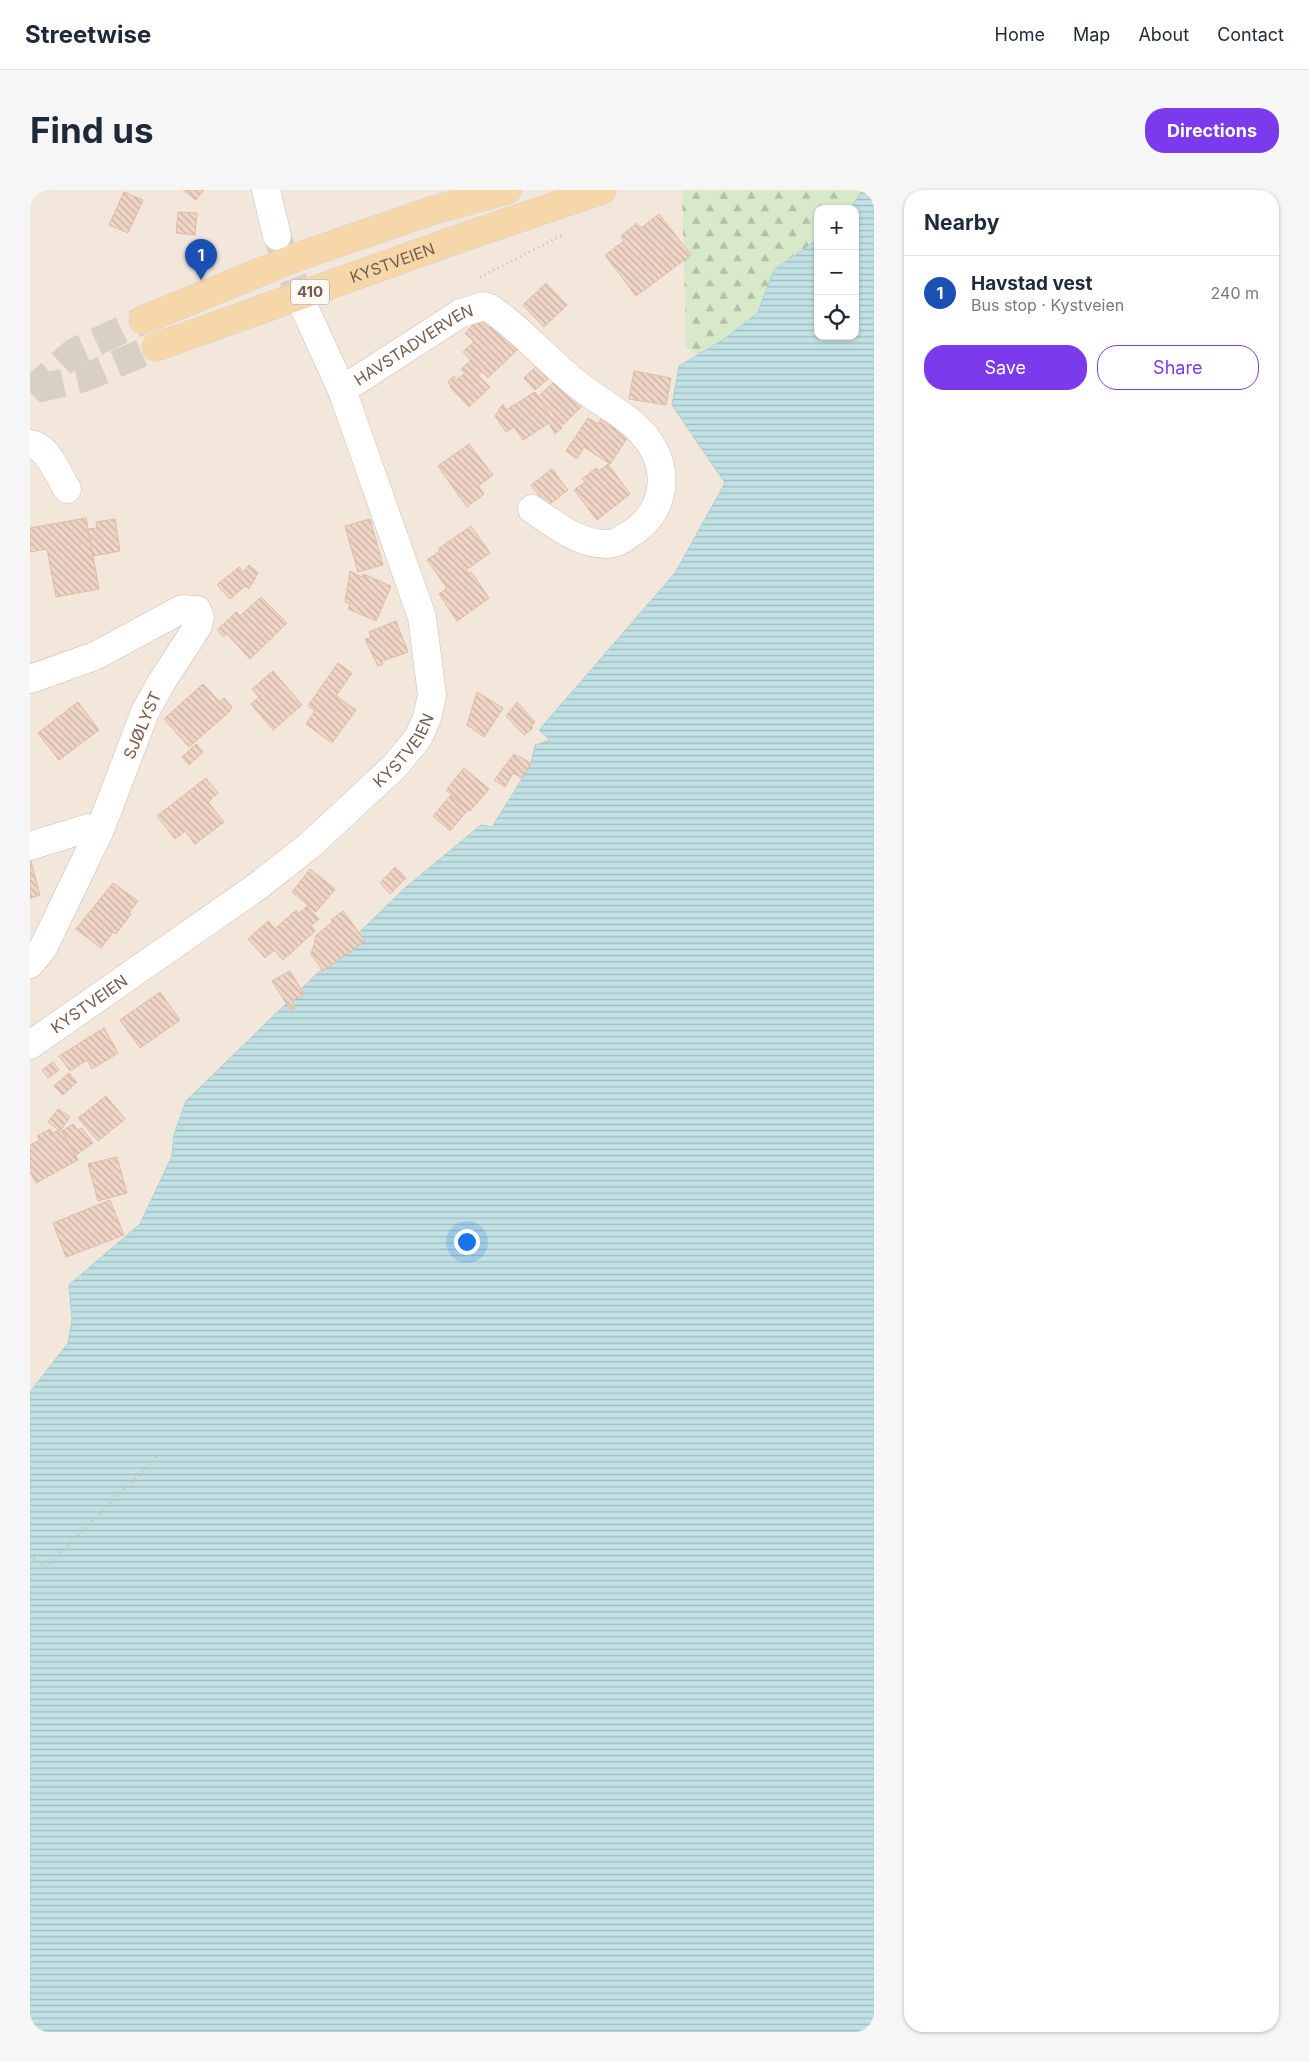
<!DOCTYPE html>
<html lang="en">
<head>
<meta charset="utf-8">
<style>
  body { margin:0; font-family:Inter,sans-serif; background:#f6f6f7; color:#1f2937 }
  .controls { position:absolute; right:15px; top:15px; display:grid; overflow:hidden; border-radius:10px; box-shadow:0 1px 4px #0004 }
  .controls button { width:45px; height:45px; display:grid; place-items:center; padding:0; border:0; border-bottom:1px solid #e0e1e3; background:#fff; color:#1f2937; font:25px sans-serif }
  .you { position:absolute; left:436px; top:1051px; width:18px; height:18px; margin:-12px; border:4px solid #fff; border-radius:50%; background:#1a73e8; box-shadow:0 0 0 8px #1a73e833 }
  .badge { display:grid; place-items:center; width:32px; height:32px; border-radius:50%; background:#7c3aed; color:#fff; font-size:16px; font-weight:700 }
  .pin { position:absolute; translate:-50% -41px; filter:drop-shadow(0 1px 2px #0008) }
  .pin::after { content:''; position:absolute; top:26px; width:18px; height:15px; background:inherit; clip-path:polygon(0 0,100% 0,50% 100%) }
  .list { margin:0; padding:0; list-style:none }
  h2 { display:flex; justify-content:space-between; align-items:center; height:65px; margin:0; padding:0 20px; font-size:21px }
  h2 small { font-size:16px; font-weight:400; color:#747a83 }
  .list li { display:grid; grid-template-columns:32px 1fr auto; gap:15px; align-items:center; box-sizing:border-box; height:75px; padding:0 20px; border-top:1px solid #e0e1e3 }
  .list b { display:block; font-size:19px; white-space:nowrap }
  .list p { margin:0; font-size:16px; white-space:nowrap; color:#747a83 }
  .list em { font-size:16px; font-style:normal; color:#747a83 }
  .actions { display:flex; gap:10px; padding:15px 20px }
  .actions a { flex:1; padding:11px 0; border:1px solid #7c3aed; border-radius:20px; text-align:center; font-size:18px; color:#7c3aed }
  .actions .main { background:#7c3aed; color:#fff }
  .icon { flex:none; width:28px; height:28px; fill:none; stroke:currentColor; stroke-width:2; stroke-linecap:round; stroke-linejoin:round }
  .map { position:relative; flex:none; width:844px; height:1842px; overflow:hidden; border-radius:20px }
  header { display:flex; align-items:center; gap:30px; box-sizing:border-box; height:70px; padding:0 25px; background:#fff; border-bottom:1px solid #e0e1e3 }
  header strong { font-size:24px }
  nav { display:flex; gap:28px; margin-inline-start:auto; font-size:18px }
  .intro { display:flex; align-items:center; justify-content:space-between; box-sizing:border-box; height:120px; padding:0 30px }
  h1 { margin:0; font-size:35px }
  .button { padding:12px 22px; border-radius:20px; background:#7c3aed; color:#fff; font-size:18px; font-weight:700 }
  main { display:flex; gap:30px; padding:0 30px }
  aside { flex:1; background:#fff; border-radius:20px; box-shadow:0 1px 4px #0004 }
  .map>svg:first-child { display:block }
</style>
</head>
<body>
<header>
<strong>Streetwise</strong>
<nav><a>Home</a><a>Map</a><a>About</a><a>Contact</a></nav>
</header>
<div class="intro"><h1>Find us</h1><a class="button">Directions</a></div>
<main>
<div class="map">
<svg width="844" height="1842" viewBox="0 0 844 1842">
  <defs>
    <pattern id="forest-firs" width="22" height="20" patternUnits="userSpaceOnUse" patternTransform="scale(1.25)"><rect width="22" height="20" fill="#d8e9ca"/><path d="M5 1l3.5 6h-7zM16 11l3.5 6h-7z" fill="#b4c0a6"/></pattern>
    <pattern id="water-rules" width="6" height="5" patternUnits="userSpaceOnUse" patternTransform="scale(1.25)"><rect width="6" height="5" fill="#c1e1e5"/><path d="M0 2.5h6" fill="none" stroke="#a1babc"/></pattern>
    <pattern id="building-back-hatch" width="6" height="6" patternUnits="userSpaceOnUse" patternTransform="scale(1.25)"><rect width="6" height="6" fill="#efd5c5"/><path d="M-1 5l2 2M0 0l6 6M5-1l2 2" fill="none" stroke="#c6b0a2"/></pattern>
  </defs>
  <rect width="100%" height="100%" fill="#fcf5ec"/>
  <path fill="#f3e7db" d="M0 0H652L656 157 667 165 649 176 642 215 695 293 645 383 509 540 520 550 505 555 501 574 461 637 375 698 156 911 144 945 142 966 110 1034 39 1095 42 1130 38 1153 0 1202Z"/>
  <path fill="url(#forest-firs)" d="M652 0H834L819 19H788V49L744 80 728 121 693 150 667 165 656 157Z"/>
  <path fill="url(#water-rules)" stroke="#a8d0d6" d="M834 0H844V1842H0V1202L38 1153 42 1130 39 1095 110 1034 142 966 144 945 156 911 375 698 451 635 462 637 501 574 505 555 520 550 509 540 645 383 695 293 642 215 649 176 693 150 728 122 744 80 788 49V146H825V19H819Z"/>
  <g fill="url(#building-back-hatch)" stroke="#e1bba7">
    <path d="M153 0H174L166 10Z"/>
    <path d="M94 2 113 10 98 43 79 35Z"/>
    <path d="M148 22 167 23 165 45 146 43Z"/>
    <path d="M629 24 661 65 606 106 575 65 594 51 591 46 607 33 611 38Z"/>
    <path d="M516 93 537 115 514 137 493 115Z"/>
    <path d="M450 128 459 138 462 134 487 160 458 188 433 162 444 152 435 143Z"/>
    <path d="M441 170 452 182 448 185 460 197 439 217 420 197 421 196 418 192 424 186 427 190 435 183 431 179Z"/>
    <path d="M507 176 518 189 505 200 494 188Z"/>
    <path d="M604 181 641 188 636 215 599 209Z"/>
    <path d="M529 187 554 214 533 235 508 207Z"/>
    <path d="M505 202 522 228 524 227 532 238 525 244 519 233 493 250 484 237 476 242 465 226 473 214 476 220Z"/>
    <path d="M573 226 600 244 580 274 554 257 547 269 536 261 558 228 568 234Z"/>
    <path d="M439 254 463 285 448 296 454 304 437 317 408 276Z"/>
    <path d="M578 274 600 304 567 330 544 300 555 292 552 289 566 278 569 281Z"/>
    <path d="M522 279 538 300 517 316 501 295Z"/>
    <path d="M56 328 69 399 26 407 17 359 0 362V338Z"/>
    <path d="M85 329 90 361 63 366 58 339 67 338 66 332Z"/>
    <path d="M340 329 353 375 328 382 315 336Z"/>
    <path d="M441 336 460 363 436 380 439 384 441 382 459 408 427 431 409 404 417 398 397 370 410 361 408 359Z"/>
    <path d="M219 375 228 383 219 399 215 396 200 409 187 395 209 377 213 382Z"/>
    <path d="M320 381 332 387 333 384 361 396 346 431 318 419 320 414 315 412Z"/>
    <path d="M231 407 257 433 220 469 197 444 194 447 187 440 206 422 210 426Z"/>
    <path d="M366 431 378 462 352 471 353 474 348 476 335 449 341 448 339 442Z"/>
    <path d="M308 473 322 483 306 506 326 520 302 553 276 534 285 521 278 516Z"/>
    <path d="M243 481 272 515 243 540 221 514 229 507 222 499Z"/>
    <path d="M173 494 190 512 194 508 202 517 199 522 159 557 134 529Z"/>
    <path d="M447 502 473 518 454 547 437 535Z"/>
    <path d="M48 512 69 540 29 570 8 543Z"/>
    <path d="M487 512 505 532 501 536 503 538 494 545 476 526Z"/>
    <path d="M166 554 173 562 159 575 152 567Z"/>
    <path d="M484 564 501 573 492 588 483 583 475 597 464 590Z"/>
    <path d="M434 578 459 599 440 621 416 600Z"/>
    <path d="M176 588 188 603 178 612 194 632 165 654 155 641 145 649 127 626Z"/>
    <path d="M421 605 438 620 420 641 403 626Z"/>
    <path d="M0 668 10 705 0 708Z"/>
    <path d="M365 677 376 688 360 704 350 693Z"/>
    <path d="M280 679 305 699 286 722 262 702Z"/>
    <path d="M83 693 108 711 99 723 101 724 86 744 83 742 71 758 46 739Z"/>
    <path d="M277 716 289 729 281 736 285 741 253 770 244 760 235 768 218 749 238 731 245 739 266 720 269 723Z"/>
    <path d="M313 721 335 751 293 781 281 764 286 748 285 746 303 732 301 730Z"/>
    <path d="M260 781 274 804 262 811 265 818 261 821 242 791Z"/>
    <path d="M130 802 150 830 110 858 90 830Z"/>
    <path d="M74 838 88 863 62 879 57 870 40 881 29 866Z"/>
    <path d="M23 872 29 880 18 888 12 880Z"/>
    <path d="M39 883 47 892 33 905 24 896Z"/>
    <path d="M76 906 95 929 68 951 48 928Z"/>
    <path d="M28 919 40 927 30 941 18 932Z"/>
    <path d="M43 934 48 940 52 938 63 953 46 965 32 941Z"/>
    <path d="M20 939 22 943 31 939 48 970 6 993 0 982V955L10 950 7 946Z"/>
    <path d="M87 967 97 1003 68 1011 58 974Z"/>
    <path d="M80 1010 94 1045 36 1067 23 1033Z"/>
  </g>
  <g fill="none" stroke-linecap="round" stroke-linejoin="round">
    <path stroke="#dacfc5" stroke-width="28" stroke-dasharray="28 14" stroke-linecap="butt" d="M248 49 273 115"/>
    <g stroke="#dacfc5" stroke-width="28" stroke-dasharray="28 14" stroke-linecap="butt">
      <path d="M6 199 54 188 126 157"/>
      <path d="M0 202 44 162 113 130"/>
    </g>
    <defs>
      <g id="minor">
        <path d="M236 0 247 46"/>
        <path id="s1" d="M312 200 431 123 454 116 458 117C489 137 518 171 547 194 573 216 607 228 624 260 640 291 630 326 600 344 592 349 585 355 576 354 548 354 524 334 502 319"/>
        <path d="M0 254C17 255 29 286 37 299"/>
        <path d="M0 489 65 466 152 419 167 420 170 427 168 436 131 493 115 522 70 640 13 758 0 774"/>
        <path d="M0 656 58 638 70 640"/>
        <path id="s2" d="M0 855 228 696 280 655 365 576 388 548 397 528 402 505 392 427 312 200 273 115"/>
      </g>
      <g id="major">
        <path d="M113 130 267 67 401 21 477 0"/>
        <path id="s3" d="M126 157 434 47 572 0"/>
      </g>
    </defs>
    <use href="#minor" stroke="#cebdb2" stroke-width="29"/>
    <use href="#major" stroke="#d9d1ce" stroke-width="29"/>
    <g stroke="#d5b8a8" stroke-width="3" stroke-dasharray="1 4" stroke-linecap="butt">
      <path d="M450 87 533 45"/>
      <path d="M0 1365 16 1377 128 1266"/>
    </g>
    <use href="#minor" stroke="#fff" stroke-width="28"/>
    <use href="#major" stroke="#f5d7aa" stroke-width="28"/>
  </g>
  <g text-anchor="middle" stroke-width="4" stroke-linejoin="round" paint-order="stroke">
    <rect fill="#fef9f3" stroke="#9f8b81" stroke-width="1" x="261" y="89.5" width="38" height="25" rx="4"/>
    <g font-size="15" font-weight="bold" fill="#765c50">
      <text x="280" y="107">410</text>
    </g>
    <g font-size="16" fill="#765c50" stroke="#fef9f3">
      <text dy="6" stroke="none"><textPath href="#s3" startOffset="251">KYSTVEIEN</textPath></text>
      <text dy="6" stroke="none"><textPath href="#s1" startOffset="85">HAVSTADVERVEN</textPath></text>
      <text transform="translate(112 535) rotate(-67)" y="6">SJØLYST</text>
      <text dy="6" stroke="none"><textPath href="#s2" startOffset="478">KYSTVEIEN</textPath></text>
      <text dy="6" stroke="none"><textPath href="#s2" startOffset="72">KYSTVEIEN</textPath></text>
    </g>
  </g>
</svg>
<div class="controls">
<button>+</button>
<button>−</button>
<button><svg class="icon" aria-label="locate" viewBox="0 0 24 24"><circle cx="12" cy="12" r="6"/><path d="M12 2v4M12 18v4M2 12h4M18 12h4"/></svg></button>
</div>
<div class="you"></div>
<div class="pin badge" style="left:171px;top:90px;background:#1a4fb4">1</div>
</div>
<aside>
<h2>Nearby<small></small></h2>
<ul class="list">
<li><span class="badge" style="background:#1a4fb4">1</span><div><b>Havstad vest</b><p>Bus stop · Kystveien</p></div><em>240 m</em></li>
</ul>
<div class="actions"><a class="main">Save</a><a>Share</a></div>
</aside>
</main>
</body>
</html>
